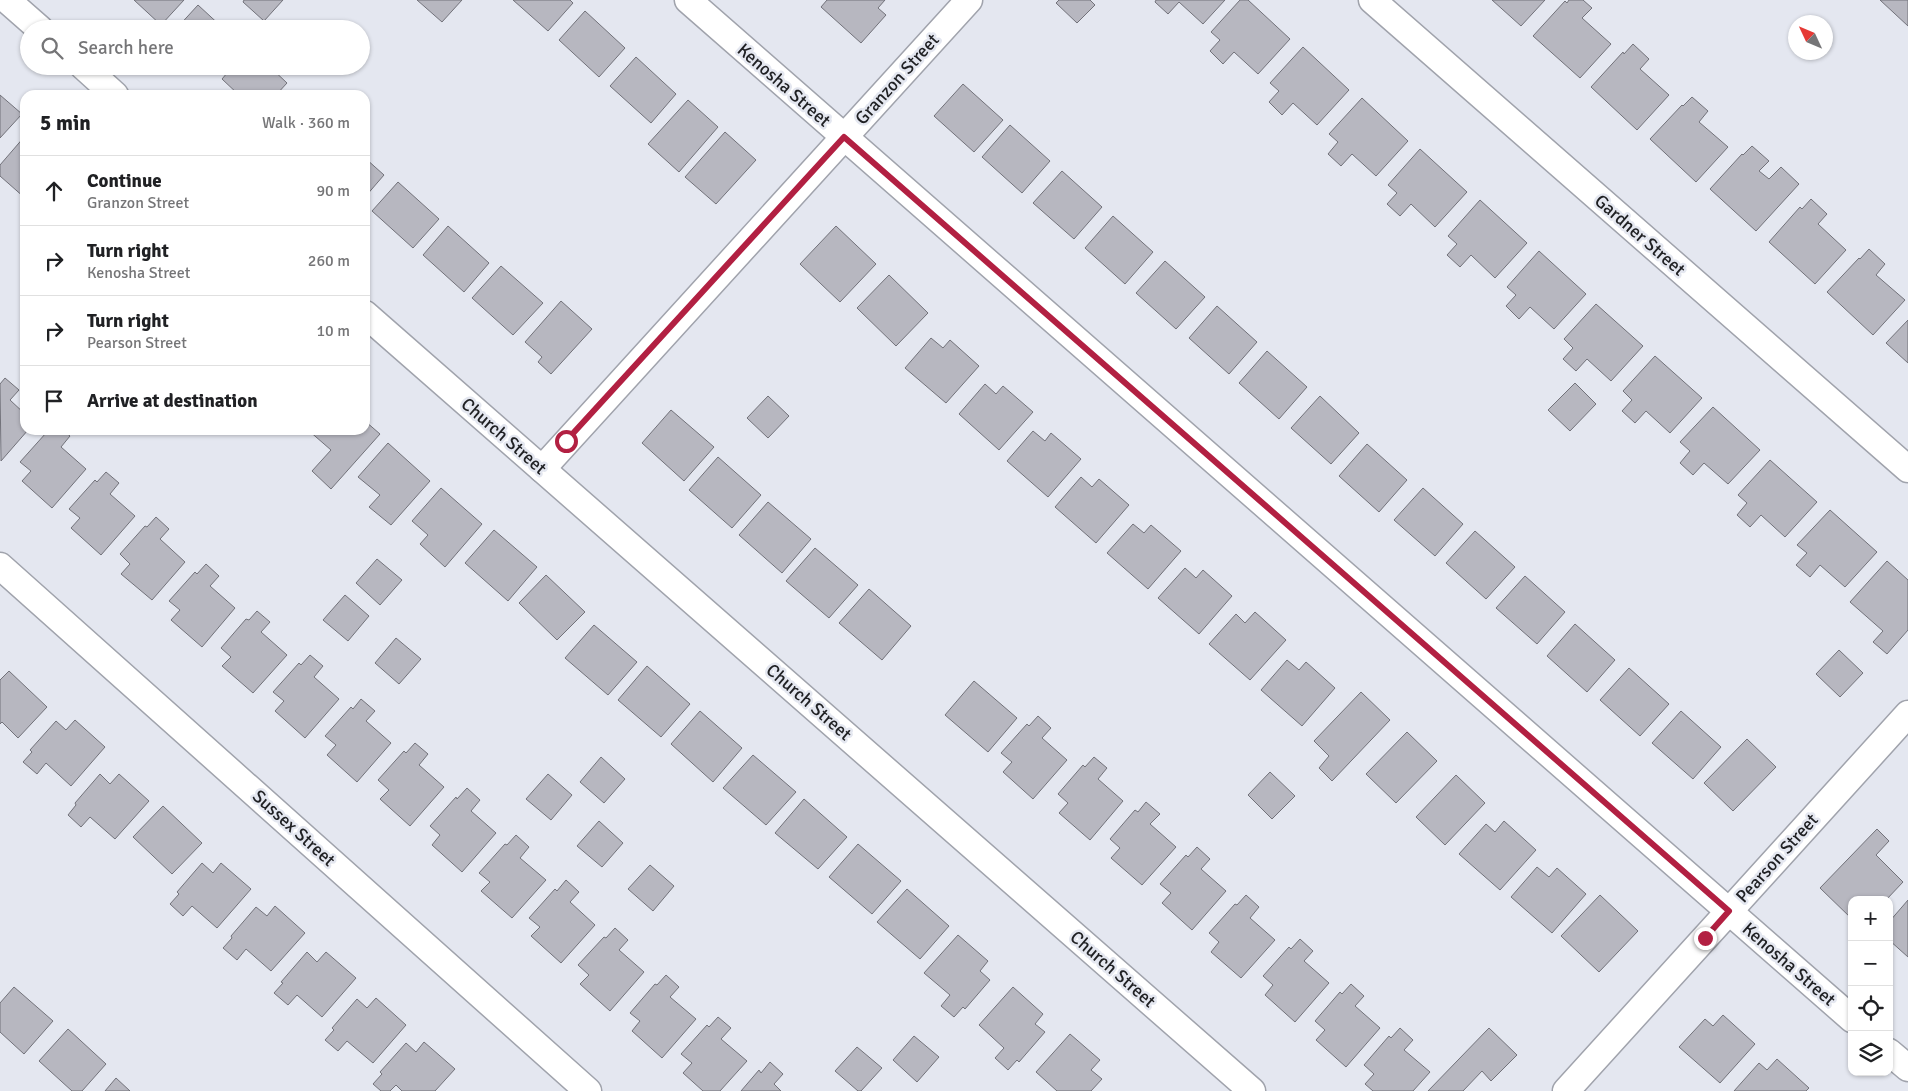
<!DOCTYPE html>
<html lang="en">
<head>
<meta charset="utf-8">
<style>
  body { margin:0; font-family:Signika,sans-serif; background:#f6f6f6; color:#202124 }
  .controls { position:absolute; right:15px; bottom:15px; display:grid; overflow:hidden; border-radius:10px; box-shadow:0 1px 4px #0004 }
  .controls button { width:45px; height:45px; display:grid; place-items:center; padding:0; border:0; border-bottom:1px solid #e0e0e0; background:#fff; color:#202124; font:25px sans-serif }
  .compass { position:absolute; left:1788px; top:15px; width:45px; height:45px; border-radius:50%; background:#fff; box-shadow:0 1px 4px #0004; rotate:314deg }
  .stop { position:absolute; width:15px; height:15px; margin:-11px; border:4px solid #b22042; border-radius:50%; background:#fff }
  .stop.end { background:#b22042; border-color:#fff; box-shadow:0 1px 5px #0008 }
  .list { margin:0; padding:0; list-style:none }
  h2 { display:flex; justify-content:space-between; align-items:center; height:65px; margin:0; padding:0 20px; font-size:21px }
  h2 small { font-size:16px; font-weight:400; color:#757577 }
  .list li { display:grid; grid-template-columns:32px 1fr auto; gap:15px; align-items:center; box-sizing:border-box; height:70px; padding:0 20px; border-top:1px solid #e0e0e0 }
  .list b { display:block; font-size:19px; white-space:nowrap }
  .list p { margin:0; font-size:16px; white-space:nowrap; color:#757577 }
  .list em { font-size:16px; font-style:normal; color:#757577 }
  .icon { flex:none; width:28px; height:28px; fill:none; stroke:currentColor; stroke-width:2; stroke-linecap:round; stroke-linejoin:round }
  .map { position:relative; flex:none; width:1908px; height:1091px; overflow:hidden }
  .search { position:absolute; background:#fff; box-shadow:0 1px 4px #0004; left:20px; top:20px; width:350px; height:55px; display:flex; align-items:center; gap:12px; box-sizing:border-box; padding:0 18px; border-radius:28px; color:#757577; font-size:19px }
  .panel { position:absolute; background:#fff; box-shadow:0 1px 4px #0004; left:20px; top:90px; width:350px; height:345px; border-radius:15px }
  .map>svg:first-child { display:block }
</style>
</head>
<body>
<div class="map">
<svg width="1908" height="1091" viewBox="0 0 1908 1091">
  <rect width="100%" height="100%" fill="#e4e7f0"/>
  <g fill="#b7b7c0" stroke="#72727a">
    <path d="M134 0H184L161 25Z"/>
    <path d="M244 0H283L264 21 243 2Z"/>
    <path d="M417 0H462L442 22Z"/>
    <path d="M513 0H570L573 3 548 31Z"/>
    <path d="M827 0H885L878 8 886 15 861 43 821 7Z"/>
    <path d="M1059 0H1090L1095 5 1077 23 1056 3Z"/>
    <path d="M1156 0H1225L1203 24 1179 2 1168 14 1155 2Z"/>
    <path d="M1240 0H1248L1290 39 1258 74 1234 52 1223 64 1210 51 1220 40 1211 32Z"/>
    <path d="M1492 0H1545L1521 26Z"/>
    <path d="M1569 0H1583L1592 8 1582 18 1611 44 1580 78 1533 36 1565 1 1567 3Z"/>
    <path d="M1880 0H1908V26Z"/>
    <path d="M198 5 224 29H176Z"/>
    <path d="M585 11 625 48 599 77 559 40Z"/>
    <path d="M1633 44 1649 59 1640 69 1669 95 1637 130 1591 87 1623 52 1624 54Z"/>
    <path d="M1303 47 1349 90 1317 125 1293 103 1282 115 1269 102 1279 91 1270 83Z"/>
    <path d="M636 57 676 94 651 123 610 86Z"/>
    <path d="M233 66H269L287 83 276 95H239L222 79Z"/>
    <path d="M963 84 1003 120 974 152 934 116Z"/>
    <path d="M0 95 22 114 0 138Z"/>
    <path d="M1692 97 1708 111 1699 122 1728 147 1696 182 1650 139 1682 105 1683 106Z"/>
    <path d="M1362 98 1408 141 1376 176 1352 154 1341 166 1328 154 1338 142 1329 134Z"/>
    <path d="M688 100 718 127 679 172 648 144Z"/>
    <path d="M1010 125 1050 161 1022 193 982 157Z"/>
    <path d="M725 132 756 160 716 204 685 177Z"/>
    <path d="M25 136V198L0 176V165Z"/>
    <path d="M1752 146 1769 161 1759 171 1769 179 1781 167 1799 184 1756 231 1710 189 1742 154 1743 155Z"/>
    <path d="M1420 149 1467 192 1435 227 1411 204 1400 216 1387 204 1397 193 1388 185Z"/>
    <path d="M365 158 384 175 365 197Z"/>
    <path d="M1062 171 1102 207 1074 239 1033 203Z"/>
    <path d="M398 182 439 219 413 248 372 211Z"/>
    <path d="M1811 199 1827 214 1818 224 1846 250 1815 284 1769 242 1800 207 1802 209Z"/>
    <path d="M1480 200 1527 243 1495 278 1471 255 1460 267 1447 255 1457 244 1448 236Z"/>
    <path d="M1113 216 1153 252 1125 284 1085 248Z"/>
    <path d="M448 226 489 263 464 292 423 255Z"/>
    <path d="M836 226 876 264 840 302 800 264Z"/>
    <path d="M1869 249 1885 264 1876 275 1905 300 1873 335 1827 292 1859 258 1860 259Z"/>
    <path d="M1539 251 1586 294 1554 329 1530 307 1519 319 1506 306 1516 295 1507 287Z"/>
    <path d="M1165 261 1205 297 1176 329 1136 293Z"/>
    <path d="M501 266 543 303 513 335 472 298Z"/>
    <path d="M889 275 928 313 896 346 857 308Z"/>
    <path d="M561 301 592 329 551 374 538 362 542 357 525 342Z"/>
    <path d="M1596 304 1643 346 1611 381 1587 359 1576 371 1563 359 1573 348 1564 339Z"/>
    <path d="M1217 306 1257 342 1229 374 1189 338Z"/>
    <path d="M1908 320V363L1886 343Z"/>
    <path d="M931 338 943 348 950 340 979 366 946 403 905 368Z"/>
    <path d="M1267 351 1307 387 1279 419 1239 383Z"/>
    <path d="M1655 356 1702 398 1670 433 1646 411 1635 423 1622 411 1632 400 1623 391Z"/>
    <path d="M5 378 19 390 10 400 25 414V430H28L1 461 0 384Z"/>
    <path d="M1575 383 1596 404 1570 431 1548 410Z"/>
    <path d="M985 384 996 394 1003 386 1033 412 999 450 959 414Z"/>
    <path d="M768 396 789 416 768 438 747 418Z"/>
    <path d="M1320 396 1359 433 1331 464 1291 428Z"/>
    <path d="M1713 407 1760 450 1728 484 1704 463 1693 475 1680 463 1690 451 1680 442Z"/>
    <path d="M671 410 714 447 684 481 642 443Z"/>
    <path d="M365 421 380 434 331 489 312 471 331 450 308 430H365Z"/>
    <path d="M52 430H63L70 436 61 447 86 469 52 508 22 481 31 471 20 462 46 433 48 435Z"/>
    <path d="M1033 431 1045 441 1051 433 1081 459 1048 497 1007 461Z"/>
    <path d="M388 443 430 481 391 525 369 507 380 495 358 477Z"/>
    <path d="M1367 444 1407 480 1379 512 1339 476Z"/>
    <path d="M718 457 761 495 732 528 689 490Z"/>
    <path d="M1770 460 1817 502 1785 537 1761 515 1750 527 1737 515 1747 503 1738 495Z"/>
    <path d="M106 472 119 483 110 494 135 516 101 555 71 528 80 518 69 509 95 480 97 482Z"/>
    <path d="M1081 477 1092 487 1099 479 1129 505 1096 543 1055 507Z"/>
    <path d="M441 488 482 524 445 567 420 544 428 535 412 521Z"/>
    <path d="M1423 488 1463 524 1435 556 1394 520Z"/>
    <path d="M768 502 811 539 782 573 739 535Z"/>
    <path d="M1830 510 1877 552 1845 587 1820 565 1810 577 1796 565 1807 553 1797 545Z"/>
    <path d="M156 517 169 529 160 539 185 562 152 600 121 574 130 564 120 554 145 526 147 527Z"/>
    <path d="M1133 524 1144 533 1151 525 1181 551 1148 589 1107 553Z"/>
    <path d="M494 530 537 567 508 601 465 563Z"/>
    <path d="M1475 531 1515 567 1486 599 1446 563Z"/>
    <path d="M815 548 858 585 829 618 786 581Z"/>
    <path d="M377 559 402 580 380 605 356 583Z"/>
    <path d="M1887 561 1908 580V630L1887 654 1873 642 1883 631 1850 602Z"/>
    <path d="M206 564 219 576 210 586 235 608 202 647 171 620 180 610 169 601 195 572 197 574Z"/>
    <path d="M1185 568 1196 578 1203 570 1232 596 1199 634 1158 598Z"/>
    <path d="M546 575 585 612 557 640 519 603Z"/>
    <path d="M1525 576 1565 612 1537 644 1496 608Z"/>
    <path d="M869 589 911 626 882 660 839 623Z"/>
    <path d="M345 595 369 616 348 641 323 620Z"/>
    <path d="M257 611 270 622 261 632 287 655 253 693 222 666 231 657 221 648 246 619 249 620Z"/>
    <path d="M1255 612 1286 640 1250 680 1209 644 1236 614 1245 623Z"/>
    <path d="M1575 624 1615 660 1587 692 1547 656Z"/>
    <path d="M594 625 637 662 608 695 565 658Z"/>
    <path d="M396 638 421 659 399 684 375 663Z"/>
    <path d="M1839 650 1863 673 1840 697 1816 674Z"/>
    <path d="M310 655 323 666 314 677 339 699 305 738 275 711 284 701 273 692 299 663 301 665Z"/>
    <path d="M1287 660 1299 670 1306 662 1335 688 1302 726 1261 690Z"/>
    <path d="M647 666 690 704 661 737 618 700Z"/>
    <path d="M1629 668 1669 704 1640 736 1600 700Z"/>
    <path d="M9 671 47 707 18 738 2 722 0 724V680Z"/>
    <path d="M974 681 1017 718 988 752 945 715Z"/>
    <path d="M1361 692 1390 720 1332 781 1319 768 1329 756 1314 741Z"/>
    <path d="M361 699 375 711 366 721 391 743 357 782 327 755 336 745 325 736 351 707 353 709Z"/>
    <path d="M700 711 742 748 713 782 671 744Z"/>
    <path d="M1681 711 1721 747 1693 779 1652 743Z"/>
    <path d="M1038 716 1051 728 1042 738 1067 760 1033 799 1003 772 1012 762 1001 753 1027 724 1029 726Z"/>
    <path d="M75 720 105 747 71 786 46 763 37 774 23 762 32 752 30 750 56 721 66 730Z"/>
    <path d="M1407 732 1437 761 1396 803 1366 774Z"/>
    <path d="M1747 739 1776 767 1733 811 1704 783Z"/>
    <path d="M415 743 428 754 419 765 444 787 410 826 380 799 389 790 378 780 404 751 406 753Z"/>
    <path d="M753 755 796 792 766 825 723 788Z"/>
    <path d="M601 757 625 779 604 803 580 782Z"/>
    <path d="M1094 757 1107 768 1098 779 1123 801 1090 840 1059 813 1068 803 1058 794 1083 765 1085 767Z"/>
    <path d="M1270 772 1295 796 1272 819 1248 795Z"/>
    <path d="M100 774 110 784 119 774 149 801 115 839 90 817 81 827 68 815 76 805 75 803Z"/>
    <path d="M548 774 572 795 551 820 526 799Z"/>
    <path d="M1456 775 1485 803 1445 845 1416 817Z"/>
    <path d="M467 788 480 800 471 811 496 833 462 872 432 845 440 835 430 826 456 797 457 799Z"/>
    <path d="M804 799 847 837 818 869 775 833Z"/>
    <path d="M1146 802 1160 814 1150 824 1176 847 1142 885 1111 858 1120 848 1110 839 1135 810 1138 812Z"/>
    <path d="M163 806 202 843 172 874 133 837Z"/>
    <path d="M599 821 623 843 602 867 577 846Z"/>
    <path d="M1504 821 1536 850 1500 890 1459 854 1486 824 1495 832Z"/>
    <path d="M1877 829 1889 841 1876 855 1903 882 1886 900H1852V919L1820 888Z"/>
    <path d="M516 835 529 847 520 858 546 880 512 918 481 891 490 882 479 873 505 844 507 845Z"/>
    <path d="M858 844 901 881 872 914 829 877Z"/>
    <path d="M1197 847 1210 859 1201 869 1226 891 1192 930 1162 903 1171 893 1160 884 1186 855 1188 857Z"/>
    <path d="M202 863 213 873 221 863 251 889 217 928 192 906 183 916 170 904 179 894 177 892Z"/>
    <path d="M650 865 674 886 653 911 628 889Z"/>
    <path d="M1537 867 1549 877 1557 868 1586 894 1552 933 1511 897Z"/>
    <path d="M566 880 579 892 570 902 595 925 561 963 531 936 540 927 529 918 555 889 557 891Z"/>
    <path d="M907 889 949 926 920 959 877 922Z"/>
    <path d="M1246 895 1259 907 1250 918 1275 940 1241 978 1211 952 1219 942 1209 933 1235 904 1237 905Z"/>
    <path d="M1600 895 1638 931 1599 972 1561 936Z"/>
    <path d="M1908 900V957L1889 940V922Z"/>
    <path d="M275 906 305 933 271 971 246 949 237 960 223 948 232 938 231 936 256 907 267 916Z"/>
    <path d="M615 928 628 940 619 950 644 972 610 1011 580 984 589 975 578 965 604 937 606 938Z"/>
    <path d="M958 935 988 961 980 971 990 980 965 1009 963 1007 954 1017 941 1006 950 995 924 973Z"/>
    <path d="M1300 939 1313 951 1304 961 1329 983 1295 1022 1265 995 1273 985 1263 976 1289 947 1291 949Z"/>
    <path d="M307 952 317 962 326 952 356 978 322 1017 297 995 288 1005 274 993 283 983 281 982Z"/>
    <path d="M666 975 679 987 670 997 696 1019 662 1058 632 1031 640 1021 630 1013 655 984 657 985Z"/>
    <path d="M1351 984 1364 996 1355 1006 1380 1028 1346 1067 1316 1040 1325 1030 1315 1021 1340 992 1342 994Z"/>
    <path d="M14 987 53 1021 24 1054 0 1032V1003Z"/>
    <path d="M1013 987 1043 1014 1035 1024 1045 1032 1019 1062 1017 1060 1008 1070 995 1058 1004 1048 979 1025Z"/>
    <path d="M376 998 406 1025 373 1063 347 1041 338 1051 325 1040 334 1030 332 1028 357 999 367 1008Z"/>
    <path d="M1723 1015 1755 1044 1720 1083 1679 1047 1705 1019 1713 1026Z"/>
    <path d="M718 1017 731 1028 721 1039 747 1061 720 1091H703L683 1073 692 1063 681 1054 707 1025 709 1027Z"/>
    <path d="M1400 1028 1413 1040 1404 1050 1430 1072 1413 1091H1373L1365 1084 1374 1074 1364 1065 1389 1036 1391 1038Z"/>
    <path d="M1489 1028 1517 1055 1491 1081 1482 1071 1463 1091H1428Z"/>
    <path d="M68 1029 106 1064 82 1091H72L39 1061Z"/>
    <path d="M1070 1034 1100 1060 1091 1070 1102 1079 1091 1091H1057L1036 1072Z"/>
    <path d="M914 1036 939 1057 917 1082 893 1060Z"/>
    <path d="M424 1042 455 1069 435 1091H402L396 1085 390 1091H381L373 1084 382 1074 380 1072 406 1043 416 1052Z"/>
    <path d="M857 1047 882 1068 861 1091H858L835 1071Z"/>
    <path d="M1777 1059 1809 1088 1806 1091H1734L1759 1063 1767 1070Z"/>
    <path d="M770 1062 783 1074 774 1084 781 1091H741L759 1070 761 1073Z"/>
    <path d="M116 1078 130 1091H105Z"/>
  </g>
  <g fill="none" stroke-linecap="round" stroke-linejoin="round">
    <defs>
      <g id="minor">
        <path d="M7 0 40 29"/>
        <path d="M688 0 1852 1019"/>
        <path d="M1372 0 1908 469"/>
        <path d="M83 66 115 95"/>
        <path d="M365 314 1252 1091"/>
        <path d="M542 469 969 0"/>
        <path d="M0 566 588 1091"/>
        <path d="M1889 1052 1908 1068"/>
        <path d="M1566 1091 1908 714"/>
      </g>
    </defs>
    <use href="#minor" stroke="#a0a3ac" stroke-width="29"/>
    <use href="#minor" stroke="#fff" stroke-width="26"/>
  </g>
  <g fill="none" stroke-linecap="round" stroke-linejoin="round">
    <path stroke="#b22042" stroke-width="6" d="M566 441 844 137 1729 911 1705 938"/>
  </g>
  <g text-anchor="middle" stroke-width="5" stroke-linejoin="round" paint-order="stroke">
    <g font-size="18" fill="#202124" stroke="#e4e7f0">
      <text transform="translate(897 79) rotate(-48)" y="6">Granzon Street</text>
      <text transform="translate(784 85) rotate(41)" y="6">Kenosha Street</text>
      <text transform="translate(1640 235) rotate(41)" y="6">Gardner Street</text>
      <text transform="translate(504 436) rotate(41)" y="6">Church Street</text>
      <text transform="translate(809 702) rotate(41)" y="6">Church Street</text>
      <text transform="translate(294 828) rotate(42)" y="6">Sussex Street</text>
      <text transform="translate(1777 858) rotate(-48)" y="6">Pearson Street</text>
      <text transform="translate(1789 964) rotate(41)" y="6">Kenosha Street</text>
      <text transform="translate(1113 969) rotate(41)" y="6">Church Street</text>
    </g>
  </g>
</svg>
<div class="controls">
<button>+</button>
<button>−</button>
<button><svg class="icon" aria-label="locate" viewBox="0 0 24 24"><circle cx="12" cy="12" r="6"/><path d="M12 2v4M12 18v4M2 12h4M18 12h4"/></svg></button>
<button><svg class="icon" aria-label="layers" viewBox="0 0 24 24"><path d="M12 4l9 5-9 5-9-5zM3 14l9 5 9-5"/></svg></button>
</div>
<svg class="compass" viewBox="-18 -18 36 36"><path d="M0-13l5 13h-10z" fill="#e53935"/><path d="M0 13l5-13h-10z" fill="#757577"/></svg>
<div class="stop" style="left:566px;top:441px"></div>
<div class="stop end" style="left:1705px;top:938px"></div>
<div class="search"><svg class="icon" aria-label="search" viewBox="0 0 24 24"><circle cx="10" cy="10" r="6"/><path d="M15 15l6 6"/></svg>Search here</div>
<section class="panel">
<h2>5 min<small>Walk · 360 m</small></h2>
<ul class="list">
<li><svg class="icon" aria-label="ahead" viewBox="0 0 24 24"><path d="M12 20V5M6 11l6-6 6 6"/></svg><div><b>Continue</b><p>Granzon Street</p></div><em>90 m</em></li>
<li><svg class="icon" aria-label="right" viewBox="0 0 24 24"><path d="M7 20v-9h11M14 6l5 5-5 5"/></svg><div><b>Turn right</b><p>Kenosha Street</p></div><em>260 m</em></li>
<li><svg class="icon" aria-label="right" viewBox="0 0 24 24"><path d="M7 20v-9h11M14 6l5 5-5 5"/></svg><div><b>Turn right</b><p>Pearson Street</p></div><em>10 m</em></li>
<li><svg class="icon" aria-label="arrive" viewBox="0 0 24 24"><path d="M6 21V4h12l-3 4 3 4H6"/></svg><div><b>Arrive at destination</b></div></li>
</ul>
</section>
</div>
</body>
</html>
